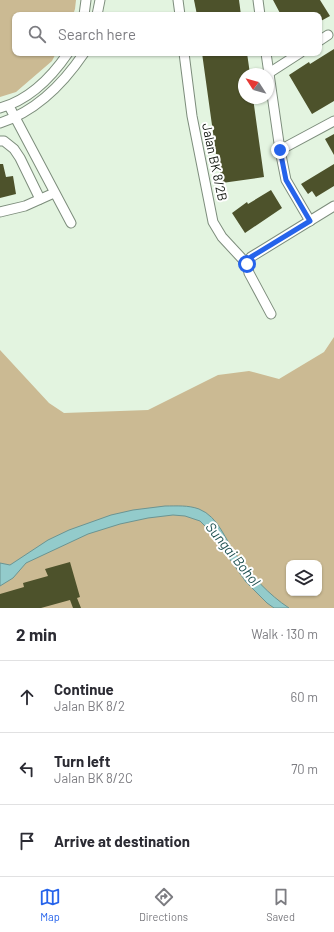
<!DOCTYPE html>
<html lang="en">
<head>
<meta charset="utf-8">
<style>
  body { margin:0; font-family:Barlow,sans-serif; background:#f7f7f7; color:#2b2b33 }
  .controls { position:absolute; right:12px; bottom:12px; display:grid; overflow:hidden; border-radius:8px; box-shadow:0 1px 3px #0004 }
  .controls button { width:36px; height:36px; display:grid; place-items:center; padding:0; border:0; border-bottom:1px solid #e1e1e2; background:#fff; color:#2b2b33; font:20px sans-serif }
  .compass { position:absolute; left:238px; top:68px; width:36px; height:36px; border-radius:50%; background:#fff; box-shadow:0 1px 3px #0004; rotate:306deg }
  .stop { position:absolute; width:12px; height:12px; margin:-9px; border:3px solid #2563eb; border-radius:50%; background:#fff }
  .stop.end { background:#2563eb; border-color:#fff; box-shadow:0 1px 4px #0008 }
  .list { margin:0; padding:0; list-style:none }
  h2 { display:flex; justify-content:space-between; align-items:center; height:52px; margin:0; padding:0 16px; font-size:17px }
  h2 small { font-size:13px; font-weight:400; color:#7c7c81 }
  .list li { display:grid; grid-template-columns:26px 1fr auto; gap:12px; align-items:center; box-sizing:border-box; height:72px; padding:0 16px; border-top:1px solid #e1e1e2 }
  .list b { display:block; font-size:15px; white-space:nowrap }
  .list p { margin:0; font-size:13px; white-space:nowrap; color:#7c7c81 }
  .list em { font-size:13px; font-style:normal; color:#7c7c81 }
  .icon { flex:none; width:22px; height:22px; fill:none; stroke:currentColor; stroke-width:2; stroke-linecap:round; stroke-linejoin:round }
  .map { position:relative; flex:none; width:334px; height:608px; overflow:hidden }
  .search { position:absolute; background:#fff; box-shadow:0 1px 3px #0004; left:12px; right:12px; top:12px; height:44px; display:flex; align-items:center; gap:10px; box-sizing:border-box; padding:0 14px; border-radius:8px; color:#7c7c81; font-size:15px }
  .sheet { height:268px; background:#fff }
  nav { display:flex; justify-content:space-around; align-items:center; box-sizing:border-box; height:56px; border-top:1px solid #e1e1e2; background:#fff; font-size:11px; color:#7c7c81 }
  nav a { display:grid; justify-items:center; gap:2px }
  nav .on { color:#2563eb }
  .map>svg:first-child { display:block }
</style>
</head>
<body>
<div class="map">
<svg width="334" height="608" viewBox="0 0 334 608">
  <rect width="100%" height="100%" fill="#e3f4e0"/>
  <g fill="#cbba93" fill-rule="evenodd">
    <path d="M0 0H76L75 9 73 15H15V53H56L52 61 16 92 0 97Z"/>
    <path d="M334 337V608H0V350L49 403 64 413 148 410 218 375 249 371 279 379 324 352ZM289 563H319V593H289Z"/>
  </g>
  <path fill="#93cbcb" stroke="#6b9492" d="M165 506C177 506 188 505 199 509 219 517 225 540 237 556 251 575 269 595 289 608H274L267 603 246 582 210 531 200 521 185 516 173 515 148 518 120 524 88 534 26 563 13 578 0 586V563L10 565 48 540 69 530 111 515 133 510Z"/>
  <g fill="#4d522b">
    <path d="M194 0H239L241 15H197Z"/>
    <path d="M273 0H320L330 16 319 22V15H281Z"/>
    <path d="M334 49V101L312 114 289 75 309 62 310 64Z"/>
    <path d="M202 53H247L250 74H244V98H253L264 177 222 183 217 154H216Z"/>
    <path d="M334 134V155L325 139Z"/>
    <path d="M0 164H3L6 177 13 176 16 194 0 198Z"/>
    <path d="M334 164V186L316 197 312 191 308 194 301 184Z"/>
    <path d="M271 190 282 208 245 233 232 213 247 202 248 204Z"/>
    <path d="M70 562 80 597 77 598 81 608H73L70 600 41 608H0V594L24 587 23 583 48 576 45 569Z"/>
  </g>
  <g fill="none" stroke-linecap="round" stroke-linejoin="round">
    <defs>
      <g id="minor">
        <path d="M178 0 180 15"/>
        <path d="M258 0 260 15"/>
        <path d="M84 15 86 0"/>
        <path d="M97 15 100 0"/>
        <path d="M319 41 328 35"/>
        <path d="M184 53 192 116 213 222 222 237 247 264"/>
        <path d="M266 53 280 150 286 180 310 221"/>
        <path d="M269 73 300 53"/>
        <path d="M9 106 71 223"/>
        <path d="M0 108C29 100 51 78 68 53"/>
        <path d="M0 123C37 111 63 84 84 53"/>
        <path d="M0 141H4L14 149 20 158 40 199"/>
        <path d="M280 150 334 121"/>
        <path d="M0 212 25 206 54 193"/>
        <path d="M247 264 251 257 334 206"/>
        <path d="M247 264 249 273 271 314"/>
      </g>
    </defs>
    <use href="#minor" stroke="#7d8d7c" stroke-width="11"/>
    <use href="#minor" stroke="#fff" stroke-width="9"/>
  </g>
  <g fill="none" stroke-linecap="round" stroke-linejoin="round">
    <path stroke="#2563eb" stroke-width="5" d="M247 264 251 257 310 221 286 180 280 150"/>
  </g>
  <g text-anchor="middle" stroke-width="4" stroke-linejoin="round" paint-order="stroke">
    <g font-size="13" fill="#0e140d" stroke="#fff">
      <text transform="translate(215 162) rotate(78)" y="5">Jalan BK 8/2B</text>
    </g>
    <g font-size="14" font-style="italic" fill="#1e5050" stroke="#fff">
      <text transform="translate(233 554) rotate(51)" y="5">Sungai Bohol</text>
    </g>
  </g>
</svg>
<div class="controls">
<button><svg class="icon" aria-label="layers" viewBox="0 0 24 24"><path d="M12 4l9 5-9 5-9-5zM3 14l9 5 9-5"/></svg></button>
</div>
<svg class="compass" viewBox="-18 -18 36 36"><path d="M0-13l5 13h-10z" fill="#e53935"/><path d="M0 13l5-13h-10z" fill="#7c7c81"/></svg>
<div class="stop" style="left:247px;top:264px"></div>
<div class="stop end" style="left:280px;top:150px"></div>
<div class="search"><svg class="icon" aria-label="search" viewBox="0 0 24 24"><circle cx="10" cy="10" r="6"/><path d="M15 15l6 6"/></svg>Search here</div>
</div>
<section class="sheet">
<h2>2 min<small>Walk · 130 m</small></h2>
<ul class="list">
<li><svg class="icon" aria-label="ahead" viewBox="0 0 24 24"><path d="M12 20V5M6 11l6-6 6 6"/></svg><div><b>Continue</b><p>Jalan BK 8/2</p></div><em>60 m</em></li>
<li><svg class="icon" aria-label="left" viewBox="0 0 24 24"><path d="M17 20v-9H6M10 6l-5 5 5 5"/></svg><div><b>Turn left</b><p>Jalan BK 8/2C</p></div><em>70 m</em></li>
<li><svg class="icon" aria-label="arrive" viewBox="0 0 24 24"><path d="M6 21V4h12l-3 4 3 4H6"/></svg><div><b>Arrive at destination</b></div></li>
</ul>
</section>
<nav>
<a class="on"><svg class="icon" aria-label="map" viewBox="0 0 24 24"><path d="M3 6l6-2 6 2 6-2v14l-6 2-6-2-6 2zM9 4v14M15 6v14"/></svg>Map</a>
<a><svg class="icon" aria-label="directions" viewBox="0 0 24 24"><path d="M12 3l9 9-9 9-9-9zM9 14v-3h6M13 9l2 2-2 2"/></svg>Directions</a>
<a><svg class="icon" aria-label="saved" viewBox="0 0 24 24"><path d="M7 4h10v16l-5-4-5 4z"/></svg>Saved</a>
</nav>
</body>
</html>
